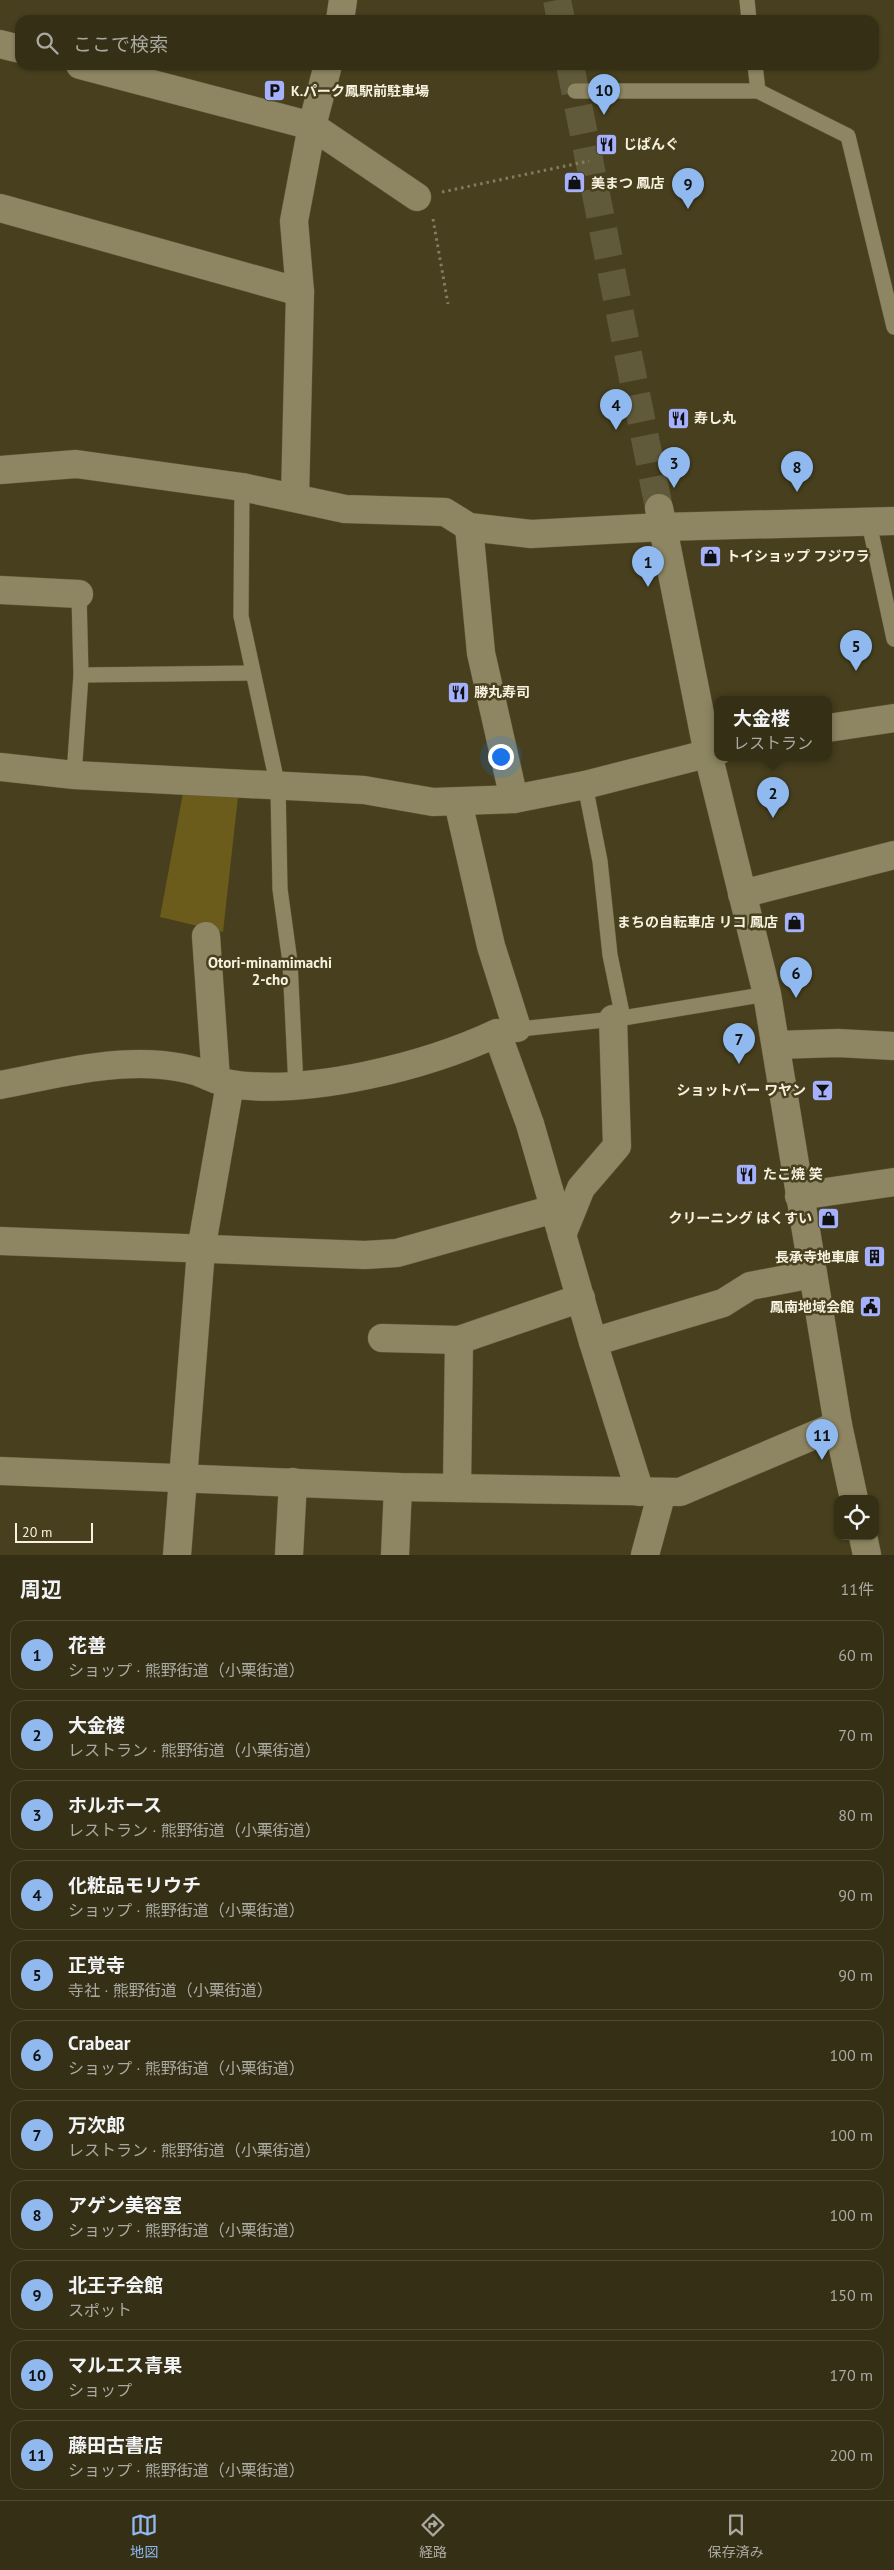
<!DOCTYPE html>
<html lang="ja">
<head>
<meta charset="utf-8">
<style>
  body { margin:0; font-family:"PT Sans","Noto Sans JP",sans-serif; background:#403b23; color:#f1f3f6 }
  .controls { position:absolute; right:15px; bottom:15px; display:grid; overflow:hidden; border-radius:10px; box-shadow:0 1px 4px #0004 }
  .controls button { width:45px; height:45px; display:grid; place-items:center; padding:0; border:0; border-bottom:1px solid #4f4a35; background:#352f16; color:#f1f3f6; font:25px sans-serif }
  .scale { position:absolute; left:15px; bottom:12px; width:78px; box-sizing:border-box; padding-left:5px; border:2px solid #f7f2df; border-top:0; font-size:14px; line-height:18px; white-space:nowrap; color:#f7f2df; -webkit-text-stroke:4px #473f1d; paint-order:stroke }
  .you { position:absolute; left:500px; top:756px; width:18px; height:18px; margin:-12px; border:4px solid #fff; border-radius:50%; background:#1a73e8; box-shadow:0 0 0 8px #1a73e833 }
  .badge { display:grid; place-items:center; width:32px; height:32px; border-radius:50%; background:#90b9f0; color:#111; font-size:16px; font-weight:700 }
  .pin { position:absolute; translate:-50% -41px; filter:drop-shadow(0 1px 2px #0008) }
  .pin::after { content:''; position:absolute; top:26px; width:18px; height:15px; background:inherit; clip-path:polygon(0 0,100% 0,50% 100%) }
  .popup { position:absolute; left:714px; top:696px; width:118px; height:65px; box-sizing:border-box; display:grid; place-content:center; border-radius:10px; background:#352f16; filter:drop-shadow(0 1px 4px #0005); font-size:16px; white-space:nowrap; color:#aaa9a1 }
  .popup b { font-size:19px; color:#f1f3f6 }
  .popup::after { content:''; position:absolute; left:50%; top:100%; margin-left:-10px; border:10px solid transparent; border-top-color:#352f16 }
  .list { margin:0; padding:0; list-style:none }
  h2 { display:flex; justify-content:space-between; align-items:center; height:65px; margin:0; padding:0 20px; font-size:21px }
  h2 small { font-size:16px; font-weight:400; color:#aaa9a1 }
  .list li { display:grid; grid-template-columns:32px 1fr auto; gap:15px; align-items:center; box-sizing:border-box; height:70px; margin:0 10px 10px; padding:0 10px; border:1px solid #4f4a35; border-radius:15px }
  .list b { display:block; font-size:19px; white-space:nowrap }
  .list p { margin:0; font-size:16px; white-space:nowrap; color:#aaa9a1 }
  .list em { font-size:16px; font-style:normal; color:#aaa9a1 }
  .icon { flex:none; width:28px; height:28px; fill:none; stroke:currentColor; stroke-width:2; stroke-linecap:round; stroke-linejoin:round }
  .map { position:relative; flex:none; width:894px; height:1555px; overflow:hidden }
  .search { position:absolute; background:#352f16; box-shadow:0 1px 4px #0004; left:15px; right:15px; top:15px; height:55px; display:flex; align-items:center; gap:12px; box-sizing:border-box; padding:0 18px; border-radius:15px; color:#aaa9a1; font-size:19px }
  .sheet { height:945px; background:#352f16 }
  nav { display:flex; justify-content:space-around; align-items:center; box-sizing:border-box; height:70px; border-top:1px solid #4f4a35; background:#352f16; font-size:14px; color:#aaa9a1 }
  nav a { display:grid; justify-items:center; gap:2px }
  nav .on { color:#90b9f0 }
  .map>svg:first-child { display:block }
</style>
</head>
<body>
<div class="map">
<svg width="894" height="1555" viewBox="0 0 894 1555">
  <rect width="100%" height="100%" fill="#473f1d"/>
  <path fill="#6b5c1c" d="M183 793 238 797 223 932 160 917Z"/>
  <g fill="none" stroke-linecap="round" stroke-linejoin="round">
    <g stroke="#615a3a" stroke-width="28" stroke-dasharray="28 14" stroke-linecap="butt">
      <path d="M557 0 561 20"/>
      <path d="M570 65 659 508"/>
    </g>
    <defs>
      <g id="lane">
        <path d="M747 0 749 20"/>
        <path d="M755 65 758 91 848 136 894 327"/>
        <path d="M575 91H758"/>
        <path d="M242 487 241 616 278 787 280 889 290 962 296 1087"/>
        <path d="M869 523 894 639"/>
        <path d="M81 675 253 673"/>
        <path d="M74 775 81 675 79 594"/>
        <path d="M585 785 600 861 610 955 623 1018"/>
        <path d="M511 1030 623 1018 767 994"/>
      </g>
      <g id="street">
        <path d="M340 20 343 0"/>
        <path d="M0 44 20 49"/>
        <path d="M80 65 312 126 417 197"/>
        <path d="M0 208 300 292"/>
        <path d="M0 470 76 464 242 487 345 509 445 512 469 527 531 534 662 527 894 521"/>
        <path d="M295 497 300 292 294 221 312 126 328 65"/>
        <path d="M659 508 708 754 767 994 838 1425 854 1499"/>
        <path d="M469 527 481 653 514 799"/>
        <path d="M0 590 79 594"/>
        <path d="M828 728 894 718"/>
        <path d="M0 767 74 775 364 790 433 802 514 799 585 785 718 751"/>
        <path d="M458 802 491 946 517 1028"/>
        <path d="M742 894 894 855"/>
        <path d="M206 936 216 1079"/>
        <path d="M776 1045 838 1043 894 1046"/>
        <path d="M0 1085C53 1075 107 1060 162 1065 172 1066 185 1068 195 1071 207 1075 219 1082 231 1084 308 1096 427 1066 497 1033L530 1124 593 1342 640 1492"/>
        <path d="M799 1196 894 1182"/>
        <path d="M562 1235 581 1188 617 1146 613 1019"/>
        <path d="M0 1241 365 1255 397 1253 554 1209"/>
        <path d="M382 1338 459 1340 581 1298"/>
        <path d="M593 1342 723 1303 750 1286 813 1274"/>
        <path d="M0 1471 398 1487 680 1492 838 1425"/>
        <path d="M457 1488 459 1340"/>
        <path d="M863 1536 867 1555"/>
        <path d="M177 1555 201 1250 230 1084"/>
        <path d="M289 1555 293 1482"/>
        <path d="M395 1555 398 1487"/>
        <path d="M645 1555 662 1492"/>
      </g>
    </defs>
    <use href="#lane" stroke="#625a3c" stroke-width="16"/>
    <use href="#street" stroke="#625a3c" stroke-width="29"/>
    <g stroke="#837c5f" stroke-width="3" stroke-dasharray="2.5 4" stroke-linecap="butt">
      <path d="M442 192 589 161"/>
      <path d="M433 219 448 304"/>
    </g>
    <use href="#lane" stroke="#8e8662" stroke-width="15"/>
    <use href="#street" stroke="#8e8662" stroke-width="28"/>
  </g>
  <defs>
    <symbol id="parking-square" viewBox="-11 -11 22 22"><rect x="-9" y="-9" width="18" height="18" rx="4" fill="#a5b1fc" stroke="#473f1d"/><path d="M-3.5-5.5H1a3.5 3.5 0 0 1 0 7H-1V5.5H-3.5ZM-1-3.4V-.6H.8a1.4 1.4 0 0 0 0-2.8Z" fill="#111"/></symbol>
    <symbol id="restaurant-square" viewBox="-11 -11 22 22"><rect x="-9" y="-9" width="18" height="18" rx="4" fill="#a5b1fc" stroke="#473f1d"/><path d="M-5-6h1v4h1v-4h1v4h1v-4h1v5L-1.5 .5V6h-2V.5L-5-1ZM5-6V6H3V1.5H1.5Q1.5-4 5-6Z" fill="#111"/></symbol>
    <symbol id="shop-square" viewBox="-11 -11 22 22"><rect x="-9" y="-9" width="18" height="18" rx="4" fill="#a5b1fc" stroke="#473f1d"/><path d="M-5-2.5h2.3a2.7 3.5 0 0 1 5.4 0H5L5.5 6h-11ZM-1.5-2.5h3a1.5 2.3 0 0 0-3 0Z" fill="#111"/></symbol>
    <symbol id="bar-square" viewBox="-11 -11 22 22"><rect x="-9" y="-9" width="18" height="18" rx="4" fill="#a5b1fc" stroke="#473f1d"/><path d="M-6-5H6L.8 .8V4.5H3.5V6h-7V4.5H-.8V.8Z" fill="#111"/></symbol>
    <symbol id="building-square" viewBox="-11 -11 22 22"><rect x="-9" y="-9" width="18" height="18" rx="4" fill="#a5b1fc" stroke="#473f1d"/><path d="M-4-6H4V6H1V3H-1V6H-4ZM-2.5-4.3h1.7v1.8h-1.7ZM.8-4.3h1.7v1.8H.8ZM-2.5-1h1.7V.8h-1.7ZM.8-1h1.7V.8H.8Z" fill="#111"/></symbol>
    <symbol id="civic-square" viewBox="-11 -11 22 22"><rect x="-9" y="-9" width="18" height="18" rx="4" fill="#a5b1fc" stroke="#473f1d"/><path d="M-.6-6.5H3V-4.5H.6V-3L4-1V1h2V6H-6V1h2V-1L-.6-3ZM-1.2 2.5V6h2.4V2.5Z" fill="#111"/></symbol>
  </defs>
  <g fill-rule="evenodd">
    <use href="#parking-square" x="262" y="78" width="25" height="25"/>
    <use href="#restaurant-square" x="594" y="132" width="25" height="25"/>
    <use href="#shop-square" x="562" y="170" width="25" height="25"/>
    <use href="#restaurant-square" x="666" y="406" width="25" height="25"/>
    <use href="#shop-square" x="698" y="544" width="25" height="25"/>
    <use href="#restaurant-square" x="446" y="680" width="25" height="25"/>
    <use href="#shop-square" x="782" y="910" width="25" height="25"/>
    <use href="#bar-square" x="810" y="1078" width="25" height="25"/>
    <use href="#restaurant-square" x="734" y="1162" width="25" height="25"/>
    <use href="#shop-square" x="816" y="1206" width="25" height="25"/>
    <use href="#building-square" x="862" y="1244" width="25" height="25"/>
    <use href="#civic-square" x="858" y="1294" width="25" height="25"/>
  </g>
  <g text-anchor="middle" stroke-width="5" stroke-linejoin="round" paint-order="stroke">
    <g font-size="14" font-weight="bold" fill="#f7f2df" stroke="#473f1d" text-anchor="start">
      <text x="291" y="96">K.パーク鳳駅前駐車場</text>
      <text x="623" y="149">じぱんぐ</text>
      <text x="591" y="188">美まつ 鳳店</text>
      <text x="694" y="423">寿し丸</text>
      <text x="726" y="561">トイショップ フジワラ</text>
      <text x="474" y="697">勝丸寿司</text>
      <text x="778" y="927" text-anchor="end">まちの自転車店 リコ 鳳店</text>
      <text x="806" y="1095" text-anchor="end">ショットバー ワヤン</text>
      <text x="763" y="1179">たこ焼 笑</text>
      <text x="812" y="1223" text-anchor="end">クリーニング はくすい</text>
      <text x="859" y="1262" text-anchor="end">長承寺地車庫</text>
      <text x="854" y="1312" text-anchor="end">鳳南地域会館</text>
    </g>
    <g font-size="15" font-weight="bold" fill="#f7f2df" stroke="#473f1d">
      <text x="270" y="968">Otori-minamimachi<tspan x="270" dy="17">2-cho</tspan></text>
    </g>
  </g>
</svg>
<div class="controls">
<button><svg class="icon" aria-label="locate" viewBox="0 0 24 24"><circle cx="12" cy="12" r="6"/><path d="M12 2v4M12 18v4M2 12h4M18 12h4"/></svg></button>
</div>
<div class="scale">20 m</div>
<div class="you"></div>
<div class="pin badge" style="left:648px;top:587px">1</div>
<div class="pin badge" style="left:773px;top:818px">2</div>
<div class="popup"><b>大金楼</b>レストラン</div>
<div class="pin badge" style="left:674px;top:488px">3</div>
<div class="pin badge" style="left:616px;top:430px">4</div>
<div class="pin badge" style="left:856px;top:671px">5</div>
<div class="pin badge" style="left:796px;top:998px">6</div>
<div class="pin badge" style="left:739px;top:1064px">7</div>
<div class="pin badge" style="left:797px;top:492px">8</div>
<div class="pin badge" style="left:688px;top:209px">9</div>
<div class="pin badge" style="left:604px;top:115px">10</div>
<div class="pin badge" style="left:822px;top:1460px">11</div>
<div class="search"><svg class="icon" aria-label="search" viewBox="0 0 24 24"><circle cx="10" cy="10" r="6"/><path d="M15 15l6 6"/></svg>ここで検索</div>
</div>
<section class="sheet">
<h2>周辺<small>11件</small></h2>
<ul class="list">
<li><span class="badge">1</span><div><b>花善</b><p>ショップ · 熊野街道（小栗街道）</p></div><em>60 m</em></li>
<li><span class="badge">2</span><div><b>大金楼</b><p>レストラン · 熊野街道（小栗街道）</p></div><em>70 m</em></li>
<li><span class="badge">3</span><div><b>ホルホース</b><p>レストラン · 熊野街道（小栗街道）</p></div><em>80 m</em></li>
<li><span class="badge">4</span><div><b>化粧品モリウチ</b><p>ショップ · 熊野街道（小栗街道）</p></div><em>90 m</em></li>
<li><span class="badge">5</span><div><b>正覚寺</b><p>寺社 · 熊野街道（小栗街道）</p></div><em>90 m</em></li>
<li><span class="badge">6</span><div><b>Crabear</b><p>ショップ · 熊野街道（小栗街道）</p></div><em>100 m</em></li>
<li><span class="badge">7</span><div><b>万次郎</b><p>レストラン · 熊野街道（小栗街道）</p></div><em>100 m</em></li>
<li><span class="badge">8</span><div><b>アゲン美容室</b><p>ショップ · 熊野街道（小栗街道）</p></div><em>100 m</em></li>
<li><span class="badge">9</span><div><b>北王子会館</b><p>スポット</p></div><em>150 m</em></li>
<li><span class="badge">10</span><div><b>マルエス青果</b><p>ショップ</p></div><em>170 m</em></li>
<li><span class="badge">11</span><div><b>藤田古書店</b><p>ショップ · 熊野街道（小栗街道）</p></div><em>200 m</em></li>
</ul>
</section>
<nav>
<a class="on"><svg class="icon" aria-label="map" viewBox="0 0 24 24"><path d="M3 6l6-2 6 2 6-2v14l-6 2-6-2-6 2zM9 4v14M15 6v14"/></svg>地図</a>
<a><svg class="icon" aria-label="directions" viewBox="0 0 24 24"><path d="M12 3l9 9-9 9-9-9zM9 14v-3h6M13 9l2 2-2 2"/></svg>経路</a>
<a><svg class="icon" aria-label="saved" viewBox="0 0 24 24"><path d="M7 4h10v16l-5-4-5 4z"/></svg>保存済み</a>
</nav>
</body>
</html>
